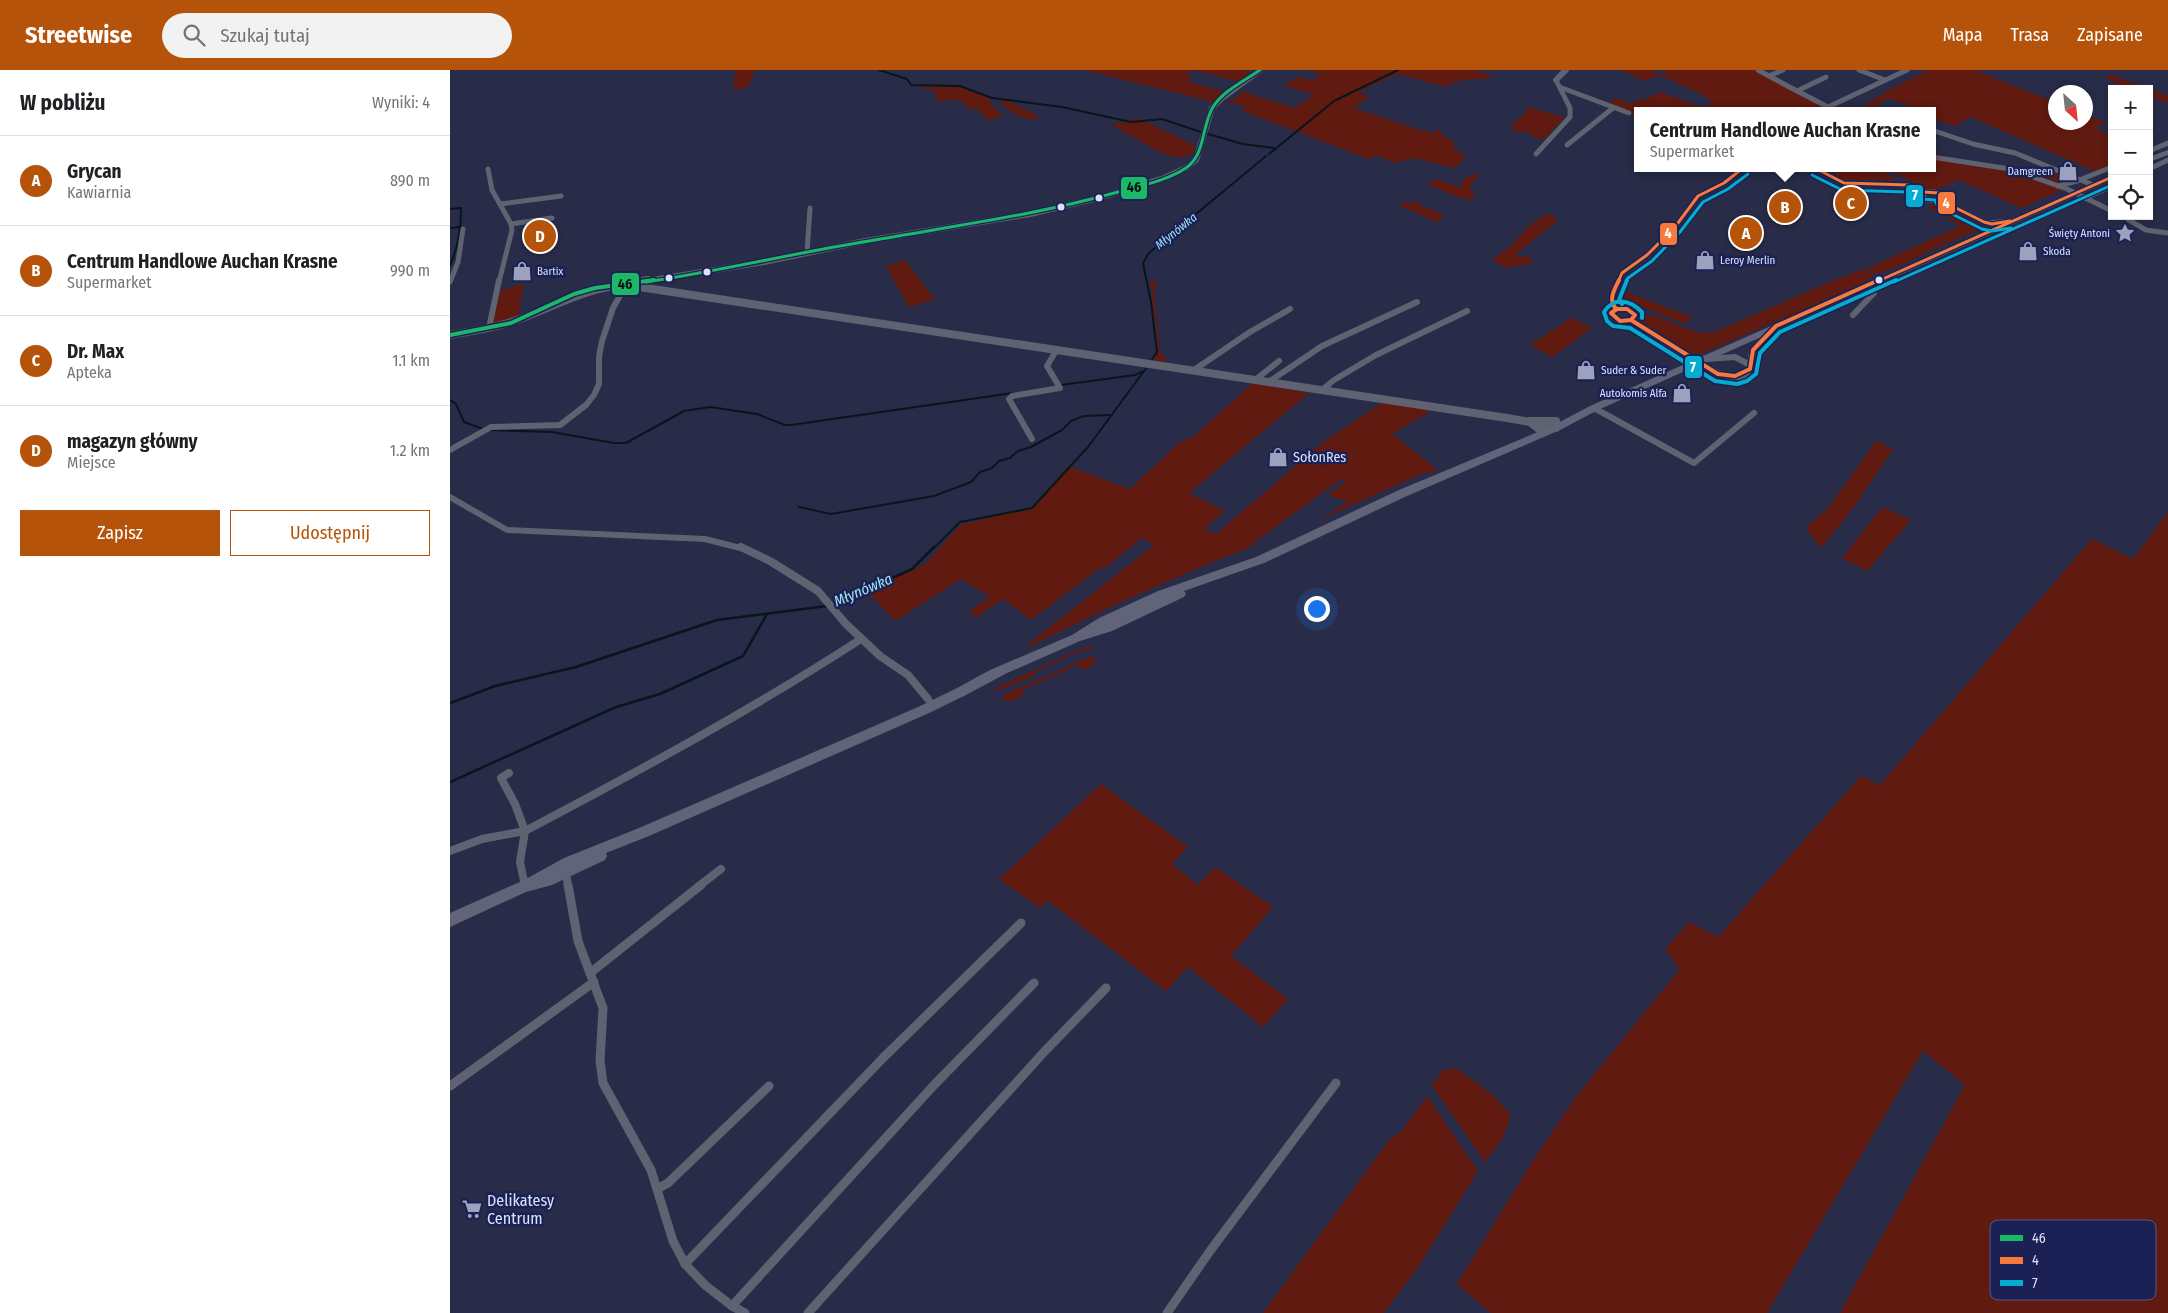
<!DOCTYPE html>
<html lang="pl">
<head>
<meta charset="utf-8">
<style>
  body { margin:0; font-family:"Fira Sans Condensed",sans-serif; background:#f2f2f2; color:#202124 }
  .controls { position:absolute; right:15px; top:15px; display:grid; overflow:hidden; border-radius:0px; box-shadow:0 2px 8px #0003 }
  .controls button { width:45px; height:45px; display:grid; place-items:center; padding:0; border:0; border-bottom:1px solid #e0e0e0; background:#fff; color:#202124; font:25px sans-serif }
  .compass { position:absolute; left:1598px; top:15px; width:45px; height:45px; border-radius:50%; background:#fff; box-shadow:0 2px 8px #0003; rotate:153deg }
  .you { position:absolute; left:866px; top:538px; width:18px; height:18px; margin:-12px; border:4px solid #fff; border-radius:50%; background:#1a73e8; box-shadow:0 0 0 8px #1a73e833 }
  .badge { display:grid; place-items:center; width:32px; height:32px; border-radius:50%; background:#b45309; color:#fff; font-size:16px; font-weight:700 }
  .pin { position:absolute; translate:-50% -50%; border:2px solid #fff; box-shadow:0 1px 5px #0006 }
  .popup { position:absolute; left:1184px; top:37px; width:302px; height:65px; box-sizing:border-box; display:grid; place-content:center; border-radius:0px; background:#fff; filter:drop-shadow(0 1px 4px #0005); font-size:16px; white-space:nowrap; color:#757577 }
  .popup b { font-size:19px; color:#202124 }
  .popup::after { content:''; position:absolute; left:50%; top:100%; margin-left:-10px; border:10px solid transparent; border-top-color:#fff }
  .list { margin:0; padding:0; list-style:none }
  h2 { display:flex; justify-content:space-between; align-items:center; height:65px; margin:0; padding:0 20px; font-size:21px }
  h2 small { font-size:16px; font-weight:400; color:#757577 }
  .list li { display:grid; grid-template-columns:32px 1fr auto; gap:15px; align-items:center; box-sizing:border-box; height:90px; padding:0 20px; border-top:1px solid #e0e0e0 }
  .list b { display:block; font-size:19px; white-space:nowrap }
  .list p { margin:0; font-size:16px; white-space:nowrap; color:#757577 }
  .list em { font-size:16px; font-style:normal; color:#757577 }
  .actions { display:flex; gap:10px; padding:15px 20px }
  .actions a { flex:1; padding:11px 0; border:1px solid #b45309; border-radius:0px; text-align:center; font-size:18px; color:#b45309 }
  .actions .main { background:#b45309; color:#fff }
  .icon { flex:none; width:28px; height:28px; fill:none; stroke:currentColor; stroke-width:2; stroke-linecap:round; stroke-linejoin:round }
  .map { position:relative; flex:none; width:1718px; height:1243px; overflow:hidden }
  header { display:flex; align-items:center; gap:30px; box-sizing:border-box; height:70px; padding:0 25px; background:#b45309; color:#fff }
  header strong { font-size:24px }
  nav { display:flex; gap:28px; margin-inline-start:auto; font-size:18px }
  .search { width:350px; height:45px; background:#f2f2f2; display:flex; align-items:center; gap:12px; box-sizing:border-box; padding:0 18px; border-radius:28px; color:#757577; font-size:19px }
  main { display:flex }
  aside { flex:1; background:#fff }
  .map>svg:first-child { display:block }
</style>
</head>
<body>
<header>
<strong>Streetwise</strong>
<div class="search"><svg class="icon" aria-label="search" viewBox="0 0 24 24"><circle cx="10" cy="10" r="6"/><path d="M15 15l6 6"/></svg>Szukaj tutaj</div>
<nav><a>Mapa</a><a>Trasa</a><a>Zapisane</a></nav>
</header>
<main>
<aside>
<h2>W pobliżu<small>Wyniki: 4</small></h2>
<ul class="list">
<li><span class="badge">A</span><div><b>Grycan</b><p>Kawiarnia</p></div><em>890 m</em></li>
<li><span class="badge">B</span><div><b>Centrum Handlowe Auchan Krasne</b><p>Supermarket</p></div><em>990 m</em></li>
<li><span class="badge">C</span><div><b>Dr. Max</b><p>Apteka</p></div><em>1.1 km</em></li>
<li><span class="badge">D</span><div><b>magazyn główny</b><p>Miejsce</p></div><em>1.2 km</em></li>
</ul>
<div class="actions"><a class="main">Zapisz</a><a>Udostępnij</a></div>
</aside>
<div class="map">
<svg width="1718" height="1243" viewBox="0 0 1718 1243">
  <rect width="100%" height="100%" fill="#282c48"/>
  <g fill="#601a0f">
    <path d="M286 0H305C301 13 300 20 285 19L283 17Z"/>
    <path d="M633 0H742L737 4 743 6 737 11 775 22 763 32Z"/>
    <path d="M743 0H793L801 2 789 12Z"/>
    <path d="M858 0H1024L1041 5 1038 9C1022 9 1009 8 996 17L947 4 908 22 920 26 904 38 973 61H980L983 64 988 58 992 64 1004 72V79L1012 83 1015 89 1003 98 964 88 944 93 928 86 918 89 793 41 796 37 773 30C782 30 789 30 791 21L844 38 864 25 833 15 849 7 862 10 872 5Z"/>
    <path d="M1171 0H1201L1209 4 1218 0H1305L1382 41H1188L1187 47 1157 34 1166 28 1181 34 1190 29 1195 30 1209 22 1252 37 1263 33 1253 25 1210 5 1194 11Z"/>
    <path d="M1479 0H1524L1605 32 1606 52H1636V45L1656 53 1645 58 1662 66V95L1646 102 1521 47 1505 56 1483 49 1482 41H1473L1438 28 1420 41H1407L1438 20Z"/>
    <path d="M1662 5 1718 26V33L1699 26V19H1681L1655 8Z"/>
    <path d="M484 15H504L538 27 542 35 553 46 538 51 528 39H519C512 26 500 30 488 32L484 20 467 17Z"/>
    <path d="M550 30 561 32 590 47C576 54 559 41 550 32Z"/>
    <path d="M1077 37 1114 47 1096 68 1093 69 1081 67V63L1063 61V53L1077 42Z"/>
    <path d="M688 48 744 75 745 82C726 96 702 77 685 68 677 63 668 59 661 53H672Z"/>
    <path d="M1483 81 1499 88 1554 98 1615 119 1571 138 1509 110 1485 120 1470 116 1435 98H1482Z"/>
    <path d="M1593 95 1626 109 1607 114 1577 104Z"/>
    <path d="M1382 98H1429L1447 110H1396L1388 108Z"/>
    <path d="M1030 103 1020 116 1021 122 1025 125 1020 130 1002 125 977 114 987 109 1011 118 1013 109Z"/>
    <path d="M967 132C975 140 986 139 994 146L987 152 950 136 952 133Z"/>
    <path d="M1483 134 1494 136 1522 150 1508 156 1505 152 1478 137Z"/>
    <path d="M1097 144 1105 146 1107 151 1065 185 1082 188V193L1056 198 1042 190 1062 175 1080 155Z"/>
    <path d="M1523 150 1529 155V159L1479 181 1450 196 1426 204 1416 199Z"/>
    <path d="M455 190 483 227 485 229 459 237 436 196Z"/>
    <path d="M1414 199 1424 205 1415 212 1251 284 1245 282 1243 284 1193 253 1189 248 1191 245C1215 242 1236 267 1265 262L1377 213Z"/>
    <path d="M700 209 709 214 704 217 710 281 712 283 710 285 716 288V292L704 290 708 275Z"/>
    <path d="M74 213 68 248 45 255 42 253 50 221Z"/>
    <path d="M1171 222H1176L1242 247 1235 254 1196 238 1172 236 1167 233 1165 229Z"/>
    <path d="M1121 248 1142 258 1102 287 1080 275Z"/>
    <path d="M803 313 859 323 739 423 775 441 754 459 766 464 876 370 929 335 936 332 981 341 942 364 983 396 986 401 978 404 976 402 869 450 898 432 878 425 895 412 891 409 798 477 812 473C733 502 655 539 579 577L577 575 704 475 692 468 654 499 650 498 581 550 553 529 527 547 519 541 540 527 511 509 445 551 417 521 475 494 510 455 582 437 618 396 680 419 730 372 744 366Z"/>
    <path d="M1426 371 1443 379 1404 437 1372 477 1363 469 1356 457 1379 437Z"/>
    <path d="M1432 437 1461 450 1417 501 1392 488Z"/>
    <path d="M1718 442V1243H1390L1515 1015 1473 981 1317 1243H1041L1007 1214 1082 1092 1125 1028 1230 899 1215 879 1239 852 1268 867 1411 706 1430 715 1642 469 1683 489Z"/>
    <path d="M635 577 644 578 639 581 633 580 587 601 581 607 552 619 541 620Z"/>
    <path d="M640 587H644L647 589 638 599 630 598 627 595 574 619 571 627C565 630 558 633 552 629L555 624Z"/>
    <path d="M651 714 738 777 722 794 748 815 765 797 823 837 781 886 838 929 813 957 738 897 716 921 598 831 590 838 549 809Z"/>
    <path d="M1007 999 1042 1024 1060 1044C1058 1064 1047 1077 1035 1092L981 1014 986 1011 992 1000Z"/>
    <path d="M977 1026 1028 1101 969 1196 934 1243H813L939 1070 952 1061Z"/>
  </g>
  <g fill="none" stroke-linecap="round" stroke-linejoin="round">
    <g stroke="#05171d" stroke-width="2">
      <path d="M429 0 457 9 461 15 510 16 542 28 612 37 681 52 712 49 751 62"/>
      <path d="M886 30 948 0"/>
      <path d="M758 64 793 74 824 78"/>
      <path d="M819 84 884 31"/>
      <path d="M0 139 11 138C11 158 9 176 0 195"/>
      <path d="M0 158 11 157"/>
      <path d="M701 291 707 282 701 232 693 193 699 183 816 86"/>
      <path d="M611 315 685 305 694 301 698 296"/>
      <path d="M0 330 6 334 14 352 33 359"/>
      <path d="M38 360 102 362 164 373H176L234 341 260 337 307 344 335 355H341L563 323"/>
      <path d="M349 437 381 444 484 426 521 412 530 402 542 398 549 391 560 388 568 381 581 377 612 360 621 351 634 346 662 345"/>
      <path d="M483 479 510 452 582 438 638 377 694 301"/>
    </g>
    <g stroke="#05171d" stroke-width="2.5">
      <path d="M383 535 462 499 484 477"/>
      <path d="M0 633 45 616 126 597 267 550 377 536"/>
      <path d="M0 712 166 637 210 624 293 586 317 544"/>
    </g>
    <path stroke="#434763" stroke-width="6" stroke-dasharray="6 3" stroke-linecap="butt" d="M1241 288 1257 297"/>
    <g stroke="#5f6371" stroke-width="5">
      <path d="M1308 0 1319 6"/>
      <path d="M1333 0 1319 6 1347 21"/>
      <path d="M1409 0 1435 10"/>
      <path d="M1376 7 1347 21 1378 37 1457 0"/>
      <path d="M1112 18 1179 43"/>
      <path d="M1482 60 1523 74 1565 83 1643 115"/>
      <path d="M1117 75 1163 38"/>
      <path d="M1699 81 1718 73"/>
      <path d="M1086 84 1120 47V38L1106 10"/>
      <path d="M1482 87 1560 99 1617 119 1662 141"/>
      <path d="M38 99 42 120 61 154 62 160 49 212"/>
      <path d="M1699 99 1718 90"/>
      <path d="M1608 116 1627 111 1662 97"/>
      <path d="M1477 122H1485L1493 127 1492 131 1477 130 1472 125Z"/>
      <path d="M1635 128 1662 116"/>
      <path d="M1492 131 1537 153 1562 151"/>
      <path d="M50 134 111 126"/>
      <path d="M1672 146 1696 160 1718 163"/>
      <path d="M61 154 102 148"/>
      <path d="M357 183 360 138"/>
      <path d="M0 212 8 192 13 159"/>
    </g>
    <g stroke="#5f6371" stroke-width="6">
      <path d="M1403 245 1424 223 1417 216"/>
      <path d="M1181 250 1236 285"/>
      <path d="M39 258 49 210"/>
      <path d="M1257 289 1285 287 1300 295"/>
      <path d="M1257 297C1267 303 1294 316 1300 298 1302 293 1299 288 1302 283 1307 272 1318 265 1326 256"/>
      <path d="M744 300 800 262 840 239"/>
      <path d="M805 310 829 291"/>
      <path d="M820 311 872 276 967 232"/>
      <path d="M872 320 884 310 926 285 1017 241"/>
      <path d="M1144 338 1244 393 1304 343"/>
      <path d="M582 369 559 329 562 326 610 318 597 296 607 279"/>
      <path d="M0 380 41 357 110 355 136 335 144 325 149 314V287L152 271 163 238 176 215"/>
      <path d="M0 427 57 460 255 469 294 479"/>
    </g>
    <g stroke="#5f6371" stroke-width="8">
      <path d="M291 477 320 491 368 521 396 554 430 586 458 605 478 629"/>
      <path d="M0 781 32 769 75 761 65 734 51 708 59 703"/>
      <path d="M116 803 118 816"/>
      <path d="M75 816 70 792 75 761C189 701 303 639 411 569"/>
      <path d="M249 816 271 799"/>
    </g>
    <g stroke="#5f6371" stroke-width="9">
      <path d="M118 815 128 871 153 938 150 991 153 1013 201 1100 223 1171 235 1194 255 1215 282 1236 295 1243"/>
      <path d="M140 903 251 815"/>
      <path d="M0 1016 144 912"/>
      <path d="M207 1119 218 1113 319 1016"/>
      <path d="M235 1194 433 988 571 853"/>
      <path d="M282 1236 485 1014 584 913"/>
      <path d="M358 1243 594 982 656 918"/>
      <path d="M717 1243 760 1181 886 1013"/>
    </g>
    <g stroke="#5f6371" stroke-width="6">
      <path d="M1106 10 1116 0"/>
      <path d="M190 212 314 192 415 171 580 144 652 127 714 108 736 98 746 90 762 38 772 28 810 0"/>
    </g>
    <g stroke="#5f6371" stroke-width="8">
      <path d="M182 213 198 210"/>
      <path d="M0 265C23 261 46 258 67 250 104 237 136 217 176 215L1057 348 1080 352 1089 359 1106 358"/>
      <path d="M1080 351H1106"/>
    </g>
    <g fill="#616478" fill-rule="evenodd">
      <path d="M1718 80V85L1699 92V87Z"/>
      <path d="M1662 105V110L1148 340 1110 360 957 426 814 493 734 521 736 524 734 527 662 561 630 571 555 604 516 625 477 644 199 766 156 783 157 786 155 790 102 815 76 822 0 857V843L74 810 114 788 189 758 468 637 507 618 540 600 622 565 649 548 708 521 806 487 949 420 1102 356 1140 336Z"/>
    </g>
    <defs>
      <path id="bus-1-far1" d="M196 212C271 201 344 183 419 171 503 156 586 145 668 122 690 116 716 111 736 98 756 84 751 57 763 37 773 21 794 11 810 0"/>
      <path id="bus-1" d="M0 265 61 253 124 224 145 218 204 210"/>
      <g id="bus-2-far1">
        <path d="M1365 98 1394 113 1459 115 1474 122 1488 123 1493 127 1492 131 1534 152 1542 154 1560 151"/>
        <path d="M1168 212 1172 203 1197 185 1225 157 1248 126 1274 113 1293 98"/>
        <path d="M1426 212 1662 107"/>
      </g>
      <g id="bus-2">
        <path d="M1166 239C1158 229 1164 221 1169 210"/>
        <path d="M1167 239H1177L1185 245 1181 250 1170 251 1161 243Z"/>
        <path d="M1181 250 1268 304 1285 306 1300 299 1303 280 1326 256 1429 210"/>
      </g>
      <g id="bus-3-far1">
        <path d="M1362 105 1392 120 1457 122 1472 129 1485 130 1488 137 1532 159 1542 161 1561 158"/>
        <path d="M1176 212 1178 208 1202 191 1230 162 1253 132 1278 119 1298 104"/>
        <path d="M1444 212 1662 115"/>
      </g>
      <g id="bus-3">
        <path d="M1172 234 1169 230 1177 210"/>
        <path d="M1192 248V242C1180 230 1164 226 1154 242L1157 251 1163 256 1180 258 1265 311 1287 314 1297 311 1306 304 1310 283 1330 262 1446 210"/>
      </g>
    </defs>
    <use href="#bus-1-far1" stroke="#1b2155" stroke-width="5.5"/>
    <use href="#bus-1" stroke="#1b2155" stroke-width="7"/>
    <use href="#bus-2-far1" stroke="#1b2155" stroke-width="5.5"/>
    <use href="#bus-2" stroke="#1b2155" stroke-width="7"/>
    <use href="#bus-3-far1" stroke="#1b2155" stroke-width="5.5"/>
    <use href="#bus-3" stroke="#1b2155" stroke-width="7"/>
    <use href="#bus-1-far1" stroke="#1ab867" stroke-width="3"/>
    <use href="#bus-1" stroke="#1ab867" stroke-width="4"/>
    <use href="#bus-2-far1" stroke="#f6793e" stroke-width="3"/>
    <use href="#bus-2" stroke="#f6793e" stroke-width="4"/>
    <use href="#bus-3-far1" stroke="#06acd0" stroke-width="3"/>
    <use href="#bus-3" stroke="#06acd0" stroke-width="4"/>
  </g>
  <defs>
    <symbol id="shop-bare" viewBox="-9 -9 18 18"><path d="M-5-2.5h2.3a2.7 3.5 0 0 1 5.4 0H5L5.5 6h-11ZM-1.5-2.5h3a1.5 2.3 0 0 0-3 0Z" fill="#9ca2bd" stroke="#1b2155" stroke-width="2.5" paint-order="stroke"/></symbol>
    <symbol id="sight-bare" viewBox="-9 -9 18 18"><path d="M0-6L1.8-2.2L6-1.7L2.9 1.2L3.7 5.4L0 3.3L-3.7 5.4L-2.9 1.2L-6-1.7L-1.8-2.2Z" fill="#9ca2bd" stroke="#1b2155" stroke-width="2.5" paint-order="stroke"/></symbol>
    <symbol id="supermarket-bare" viewBox="-9 -9 18 18"><path d="M-6-5.5h2.5l.6 2H6L4.5 2H-2.5L-4.4-4H-6ZM-1.5 3.2a1.3 1.3 0 1 0 .1 0ZM3 3.2a1.3 1.3 0 1 0 .1 0Z" fill="#9ca2bd" stroke="#1b2155" stroke-width="2.5" paint-order="stroke"/></symbol>
  </defs>
  <g fill-rule="evenodd">
    <use href="#shop-bare" x="1604" y="87" width="28" height="28"/>
    <use href="#sight-bare" x="1661" y="149" width="28" height="28"/>
    <use href="#shop-bare" x="1564" y="167" width="28" height="28"/>
    <use href="#shop-bare" x="1241" y="176" width="28" height="28"/>
    <use href="#shop-bare" x="58" y="187" width="28" height="28"/>
    <use href="#shop-bare" x="1122" y="286" width="28" height="28"/>
    <use href="#shop-bare" x="1218" y="309" width="28" height="28"/>
    <use href="#shop-bare" x="814" y="373" width="28" height="28"/>
    <use href="#supermarket-bare" x="8" y="1125" width="28" height="28"/>
  </g>
  <g fill="#dae2fc" stroke="#1b2155" stroke-width="2">
    <circle cx="649" cy="128" r="4.5"/>
    <circle cx="611" cy="137" r="4.5"/>
    <circle cx="257" cy="202" r="4.5"/>
    <circle cx="219" cy="208" r="4.5"/>
    <circle cx="1429" cy="210" r="4.5"/>
  </g>
  <g text-anchor="middle" stroke-width="5" stroke-linejoin="round" paint-order="stroke">
    <g font-size="11" fill="#dae2fc" stroke="#1b2155" text-anchor="start">
      <text x="1603" y="105" text-anchor="end">Damgreen</text>
      <text x="1660" y="167" text-anchor="end">Święty Antoni</text>
      <text x="1593" y="185">Skoda</text>
      <text x="1270" y="194">Leroy Merlin</text>
      <text x="87" y="205">Bartix</text>
      <text x="1151" y="304">Suder &amp; Suder</text>
      <text x="1217" y="327" text-anchor="end">Autokomis Alfa</text>
    </g>
    <g font-size="12" font-style="italic" fill="#9fe4f3" stroke="#1b2155">
      <text transform="translate(726 161) rotate(-39)" y="4">Młynówka</text>
    </g>
    <g font-size="14" fill="#dae2fc" stroke="#1b2155" text-anchor="start">
      <text x="843" y="392">SołonRes</text>
    </g>
    <g font-size="15" font-style="italic" fill="#9fe4f3" stroke="#1b2155">
      <text transform="translate(413 520) rotate(-23)" y="5">Młynówka</text>
    </g>
    <g font-size="16" fill="#dae2fc" stroke="#1b2155" text-anchor="start">
      <text x="37" y="1136">Delikatesy<tspan x="37" dy="18">Centrum</tspan></text>
    </g>
  </g>
  <rect x="1540" y="1150" width="166" height="80" rx="8" fill="#1b2155" stroke="#545b87" stroke-width="1"/>
  <rect x="1550" y="1165" width="23" height="6" fill="#1ab867"/>
  <rect x="1550" y="1187" width="23" height="7" fill="#f6793e"/>
  <rect x="1550" y="1210" width="23" height="6" fill="#06acd0"/>
  <g font-size="14" fill="#dae2fc">
    <text x="1582" y="1173">46</text>
    <text x="1582" y="1195">4</text>
    <text x="1582" y="1218">7</text>
  </g>
  <g stroke="#1b2155" stroke-width="2">
    <rect x="670" y="106" width="28" height="24" rx="5" fill="#1ab867"/>
    <rect x="1455" y="114" width="19" height="24" rx="5" fill="#06acd0"/>
    <rect x="1487" y="121" width="19" height="24" rx="5" fill="#f6793e"/>
    <rect x="1209" y="152" width="19" height="24" rx="5" fill="#f6793e"/>
    <rect x="161" y="202" width="29" height="24" rx="5" fill="#1ab867"/>
    <rect x="1234" y="285" width="19" height="24" rx="5" fill="#06acd0"/>
  </g>
  <g font-size="14" text-anchor="middle" font-weight="bold" fill="#fff">
    <text x="1465" y="130">7</text>
    <text x="1496" y="138">4</text>
    <text x="1218" y="168">4</text>
    <text x="1243" y="302">7</text>
  </g>
  <g font-size="14" text-anchor="middle" font-weight="bold" fill="#111">
    <text x="684" y="122">46</text>
    <text x="175" y="219">46</text>
  </g>
</svg>
<div class="controls">
<button>+</button>
<button>−</button>
<button><svg class="icon" aria-label="locate" viewBox="0 0 24 24"><circle cx="12" cy="12" r="6"/><path d="M12 2v4M12 18v4M2 12h4M18 12h4"/></svg></button>
</div>
<svg class="compass" viewBox="-18 -18 36 36"><path d="M0-13l5 13h-10z" fill="#e53935"/><path d="M0 13l5-13h-10z" fill="#757577"/></svg>
<div class="you"></div>
<div class="pin badge" style="left:1296px;top:163px">A</div>
<div class="pin badge" style="left:1335px;top:137px">B</div>
<div class="popup"><b>Centrum Handlowe Auchan Krasne</b>Supermarket</div>
<div class="pin badge" style="left:1401px;top:133px">C</div>
<div class="pin badge" style="left:90px;top:166px">D</div>
</div>
</main>
</body>
</html>
